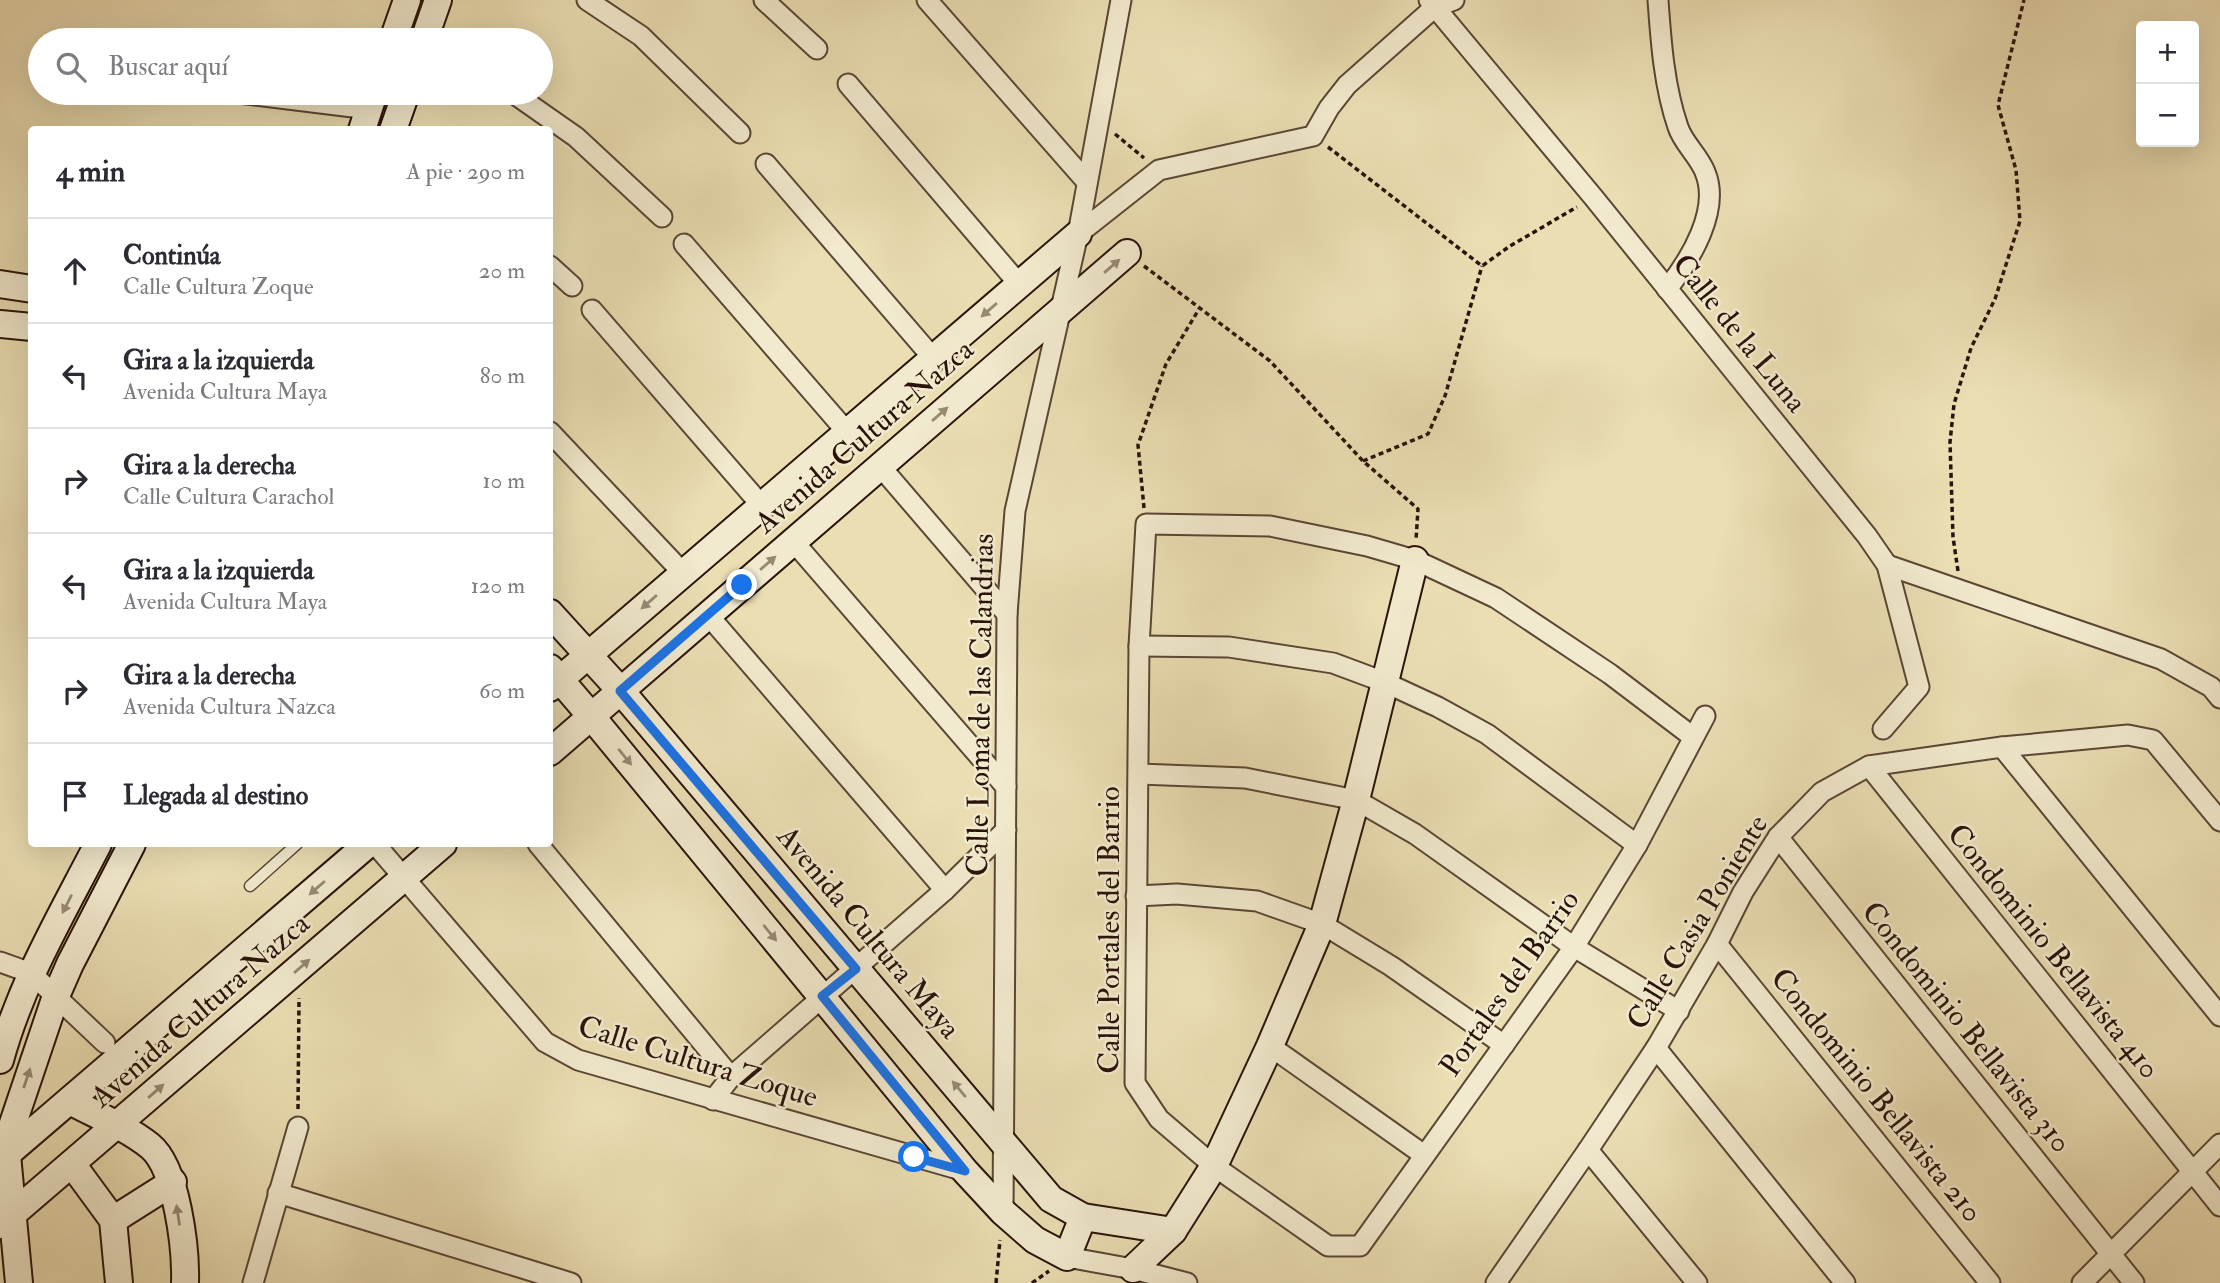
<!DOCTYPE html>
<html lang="es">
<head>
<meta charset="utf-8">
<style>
  body { margin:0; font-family:"IM FELL Double Pica",serif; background:#f2f2f3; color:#2b2b33 }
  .controls { position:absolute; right:21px; top:21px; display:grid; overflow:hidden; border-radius:7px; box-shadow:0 7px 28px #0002 }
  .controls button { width:63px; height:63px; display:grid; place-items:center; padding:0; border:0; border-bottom:2px solid #e1e1e2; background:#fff; color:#2b2b33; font:35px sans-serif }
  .stop { position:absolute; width:21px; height:21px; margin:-16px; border:5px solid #1a73e8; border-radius:50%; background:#fff }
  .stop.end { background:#1a73e8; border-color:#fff; box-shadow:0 2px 7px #0008 }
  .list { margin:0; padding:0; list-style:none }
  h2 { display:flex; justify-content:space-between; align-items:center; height:91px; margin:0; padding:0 28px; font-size:30px }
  h2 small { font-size:23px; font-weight:400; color:#7c7c81 }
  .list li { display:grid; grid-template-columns:46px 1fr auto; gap:21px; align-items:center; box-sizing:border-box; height:105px; padding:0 28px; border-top:2px solid #e1e1e2 }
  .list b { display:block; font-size:26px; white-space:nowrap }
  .list p { margin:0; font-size:23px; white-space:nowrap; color:#7c7c81 }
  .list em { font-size:23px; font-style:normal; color:#7c7c81 }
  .icon { flex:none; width:38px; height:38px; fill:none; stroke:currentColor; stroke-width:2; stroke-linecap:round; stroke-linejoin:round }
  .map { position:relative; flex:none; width:2220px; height:1283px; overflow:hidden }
  .search { position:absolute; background:#fff; box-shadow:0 7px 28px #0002; left:28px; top:28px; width:525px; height:77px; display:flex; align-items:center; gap:18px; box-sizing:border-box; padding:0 24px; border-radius:38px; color:#7c7c81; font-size:26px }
  .panel { position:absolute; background:#fff; box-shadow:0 7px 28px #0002; left:28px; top:126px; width:525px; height:721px; border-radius:7px }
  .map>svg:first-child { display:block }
</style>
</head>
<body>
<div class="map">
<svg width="2220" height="1283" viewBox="0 0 2220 1283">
  <rect width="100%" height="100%" fill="#ebdeb3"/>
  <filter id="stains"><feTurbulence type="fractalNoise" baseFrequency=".00286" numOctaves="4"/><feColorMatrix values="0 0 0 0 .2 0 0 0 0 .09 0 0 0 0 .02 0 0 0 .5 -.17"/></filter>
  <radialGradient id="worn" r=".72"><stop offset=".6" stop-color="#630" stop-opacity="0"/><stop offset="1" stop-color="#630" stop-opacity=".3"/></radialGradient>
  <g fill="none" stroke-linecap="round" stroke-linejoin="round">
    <defs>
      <path id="lane" d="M250 886 297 844"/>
      <g id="street">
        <path d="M587 0 641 36 740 133"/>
        <path d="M764 0 817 49"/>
        <path d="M927 0 1086 181"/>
        <path d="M1429 0 1594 198 1867 536 1887 565 1919 687 1883 729"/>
        <path d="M1658 0C1661 42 1664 86 1678 127 1683 143 1699 156 1705 172 1721 210 1690 260 1667 289"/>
        <path d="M848 84 1019 284"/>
        <path d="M238 93 369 109"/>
        <path d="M513 93 576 137 662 217"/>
        <path d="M766 164 933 358"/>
        <path d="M1078 234 1159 170 1313 136 1329 108 1347 85 1435 7 1454 0"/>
        <path d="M684 244 847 432"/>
        <path d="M550 266 572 286"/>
        <path d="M592 310 762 506"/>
        <path d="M550 432 683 573"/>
        <path d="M880 466 1007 614"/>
        <path d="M793 541 1006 787"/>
        <path d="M1887 565 2161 659 2211 687 2220 698"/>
        <path d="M708 615 945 890"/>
        <path d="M1139 646 1229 647 1333 663 1384 682 1438 707 1487 734 1637 845"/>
        <path d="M1693 737 1610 674 1496 598 1415 560 1367 546 1270 526 1146 524 1139 646 1135 1083 1159 1119 1214 1166 1328 1246H1360L1574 947 1637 845 1705 716"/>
        <path d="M2002 747 2220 1016"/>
        <path d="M1869 766 2220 1206"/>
        <path d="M1139 774 1245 778 1356 800 1415 834 1574 947 1679 1011"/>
        <path d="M1778 837 2134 1283"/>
        <path d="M375 844 545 1042 578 1060 965 1171"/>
        <path d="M538 844 731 1077"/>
        <path d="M1136 896 1177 894 1257 901 1322 924 1391 966 1504 1045"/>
        <path d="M1717 944 1990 1283"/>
        <path d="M0 962 31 973 105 1043"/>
        <path d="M1270 1046 1424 1155"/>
        <path d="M1656 1048 1845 1283"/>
        <path d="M713 1100 731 1077 945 890 1006 830"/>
        <path d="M1588 1150 1697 1283"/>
        <path d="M278 1193 571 1283"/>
        <path d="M1003 1212 1007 614 1015 511 1078 234 1121 0"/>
        <path d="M1067 1257 1133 1269 1187 1283"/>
        <path d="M253 1283 298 1127"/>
        <path d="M1496 1283 1588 1150 1656 1048 1717 944 1743 892 1778 837 1822 792 1869 766 2002 747 2128 735 2153 740 2220 821"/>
        <path d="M2082 1283 2220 1144"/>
      </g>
      <g id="secondary">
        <path d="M393 40 407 0"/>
        <path d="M424 40 438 0"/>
        <path d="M362 130 374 93"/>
        <path d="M393 130 406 93"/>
        <path d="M0 284 32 289"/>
        <path d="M0 324 32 327"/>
        <path d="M550 613 620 690 1051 1199 1083 1217 1173 1231"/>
        <path d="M550 668 591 716 965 1171 1003 1212 1035 1240 1067 1257 1083 1217"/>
        <path d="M550 688 1078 234"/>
        <path d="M550 752 1127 253"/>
        <path d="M0 1060C21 983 62 914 98 844"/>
        <path d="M70 1101C96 1115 126 1127 150 1146 177 1168 186 1249 185 1283"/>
        <path d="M0 1160 368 844"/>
        <path d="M72 1164 113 1220 119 1283"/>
        <path d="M113 1220 173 1182"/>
        <path d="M0 1225 443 844"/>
        <path d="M1133 1269 1173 1231 1214 1166 1270 1046 1322 924 1356 800 1415 560"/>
        <path d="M19 1283 6 1144 56 996 70 964 132 844"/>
      </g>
    </defs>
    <use href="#lane" stroke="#5a4634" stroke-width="13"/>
    <use href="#street" stroke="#5a4634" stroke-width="23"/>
    <use href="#secondary" stroke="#291309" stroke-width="30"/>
    <g stroke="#291309" stroke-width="3.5" stroke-dasharray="5 3.5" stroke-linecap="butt">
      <path d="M1115 134 1144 158"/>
      <path d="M1328 147 1482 266 1510 246 1577 207"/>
      <path d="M1144 266 1270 361 1363 461 1418 509 1416 540"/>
      <path d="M1363 461 1428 434 1445 396 1482 266"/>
      <path d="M1144 508 1138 445 1166 364 1199 309"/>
      <path d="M1958 571 1953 537 1950 442 1954 404 1971 348 1995 299 2020 221 2016 170 1998 105 2024 0"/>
      <path d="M298 1109 299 998"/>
      <path d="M996 1283 1000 1240"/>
      <path d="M1032 1283 1049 1271"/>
    </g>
    <use href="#lane" stroke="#f2eace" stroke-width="10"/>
    <use href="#street" stroke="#f2eace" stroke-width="19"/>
    <use href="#secondary" stroke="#f2eace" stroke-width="26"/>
  </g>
  <defs><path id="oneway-solid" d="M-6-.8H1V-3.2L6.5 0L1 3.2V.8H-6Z" transform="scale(1.75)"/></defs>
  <g fill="#988975">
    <use href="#oneway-solid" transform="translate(1112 266) rotate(-41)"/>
    <use href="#oneway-solid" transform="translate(989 310) rotate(139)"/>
    <use href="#oneway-solid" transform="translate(940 414) rotate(-41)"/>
    <use href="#oneway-solid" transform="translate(768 563) rotate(-41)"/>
    <use href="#oneway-solid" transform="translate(649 602) rotate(139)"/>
    <use href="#oneway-solid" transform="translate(625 757) rotate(51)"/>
    <use href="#oneway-solid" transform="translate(317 888) rotate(139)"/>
    <use href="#oneway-solid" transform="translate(67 904) rotate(117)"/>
    <use href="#oneway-solid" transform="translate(770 933) rotate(51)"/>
    <use href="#oneway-solid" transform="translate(302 966) rotate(-41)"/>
    <use href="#oneway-solid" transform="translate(27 1078) rotate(-71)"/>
    <use href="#oneway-solid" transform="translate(959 1089) rotate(-130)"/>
    <use href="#oneway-solid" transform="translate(156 1091) rotate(-41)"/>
    <use href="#oneway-solid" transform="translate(178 1215) rotate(-99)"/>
  </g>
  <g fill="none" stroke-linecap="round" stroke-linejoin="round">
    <path stroke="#1a73e8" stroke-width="9" d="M742 585 620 691 856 969 822 996 965 1171 914 1157"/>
  </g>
  <g text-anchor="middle" stroke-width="5" stroke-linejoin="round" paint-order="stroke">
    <g font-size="30" fill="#291309" stroke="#f2eace">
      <text transform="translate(1740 333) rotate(51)" y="10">Calle de la Luna</text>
      <text transform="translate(864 436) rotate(-41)" y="10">Avenida Cultura Nazca</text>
      <text transform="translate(980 705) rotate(-89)" y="10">Calle Loma de las Calandrias</text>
      <text transform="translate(1697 922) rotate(-59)" y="10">Calle Casia Poniente</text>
      <text transform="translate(1109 930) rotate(-90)" y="10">Calle Portales del Barrio</text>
      <text transform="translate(869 932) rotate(50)" y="10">Avenida Cultura Maya</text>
      <text transform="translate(2054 951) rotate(51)" y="10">Condominio Bellavista 410</text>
      <text transform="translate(1509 983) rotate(-55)" y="10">Portales del Barrio</text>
      <text transform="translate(200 1010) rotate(-41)" y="10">Avenida Cultura Nazca</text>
      <text transform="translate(1967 1027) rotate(51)" y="10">Condominio Bellavista 310</text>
      <text transform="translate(698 1061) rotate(17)" y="10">Calle Cultura Zoque</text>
      <text transform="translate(1877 1095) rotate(51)" y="10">Condominio Bellavista 210</text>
    </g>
  </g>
  <rect width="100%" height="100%" filter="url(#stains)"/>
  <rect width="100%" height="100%" fill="url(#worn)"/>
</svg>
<div class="controls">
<button>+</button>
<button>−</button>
</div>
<div class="stop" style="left:914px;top:1157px"></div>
<div class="stop end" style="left:742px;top:585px"></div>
<div class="search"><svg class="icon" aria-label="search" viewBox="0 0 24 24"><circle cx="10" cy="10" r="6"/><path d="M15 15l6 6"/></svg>Buscar aquí</div>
<section class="panel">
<h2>4 min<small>A pie · 290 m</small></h2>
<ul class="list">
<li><svg class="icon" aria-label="ahead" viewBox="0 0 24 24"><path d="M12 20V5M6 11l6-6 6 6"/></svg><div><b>Continúa</b><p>Calle Cultura Zoque</p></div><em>20 m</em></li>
<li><svg class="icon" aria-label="left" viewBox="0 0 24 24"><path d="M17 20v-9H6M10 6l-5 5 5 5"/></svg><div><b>Gira a la izquierda</b><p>Avenida Cultura Maya</p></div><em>80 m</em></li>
<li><svg class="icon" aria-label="right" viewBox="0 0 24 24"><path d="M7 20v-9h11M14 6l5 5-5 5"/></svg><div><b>Gira a la derecha</b><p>Calle Cultura Carachol</p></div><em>10 m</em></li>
<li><svg class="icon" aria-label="left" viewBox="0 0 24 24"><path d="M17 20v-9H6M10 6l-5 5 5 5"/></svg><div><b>Gira a la izquierda</b><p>Avenida Cultura Maya</p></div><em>120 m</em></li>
<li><svg class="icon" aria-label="right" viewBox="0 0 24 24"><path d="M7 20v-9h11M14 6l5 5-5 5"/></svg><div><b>Gira a la derecha</b><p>Avenida Cultura Nazca</p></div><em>60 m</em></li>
<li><svg class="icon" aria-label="arrive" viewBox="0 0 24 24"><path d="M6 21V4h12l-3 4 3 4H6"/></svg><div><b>Llegada al destino</b></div></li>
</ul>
</section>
</div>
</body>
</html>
